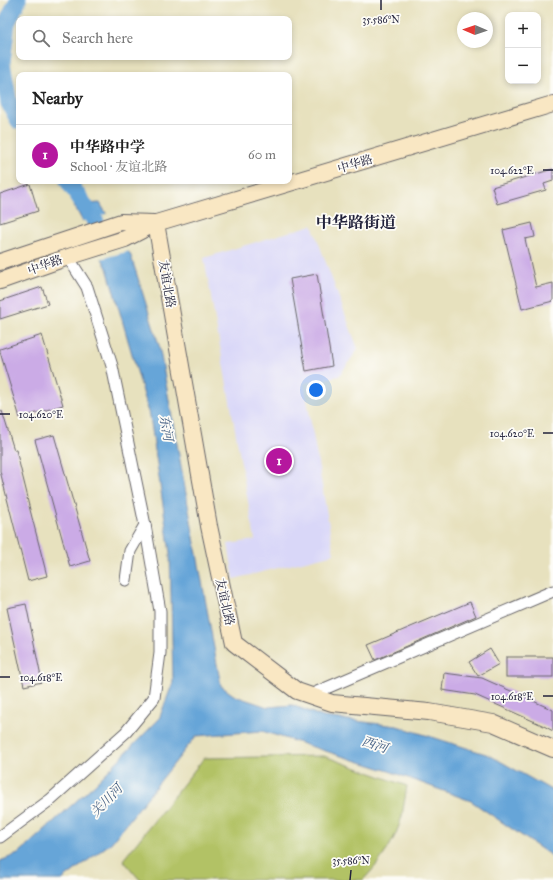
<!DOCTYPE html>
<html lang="en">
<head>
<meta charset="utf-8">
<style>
  body { margin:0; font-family:"IM FELL Great Primer","Noto Serif SC",serif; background:#f6f6f6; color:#222 }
  .controls { position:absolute; right:12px; top:12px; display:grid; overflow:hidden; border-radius:8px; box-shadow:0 2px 6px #0003 }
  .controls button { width:36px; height:36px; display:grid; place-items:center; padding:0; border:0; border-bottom:1px solid #e0e0e0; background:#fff; color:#222; font:20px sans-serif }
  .compass { position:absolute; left:457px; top:12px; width:36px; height:36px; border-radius:50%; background:#fff; box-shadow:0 2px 6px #0003; rotate:272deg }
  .you { position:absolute; left:316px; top:390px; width:14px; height:14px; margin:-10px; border:3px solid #fff; border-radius:50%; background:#1a73e8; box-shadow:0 0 0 6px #1a73e833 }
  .badge { display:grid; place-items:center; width:26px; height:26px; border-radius:50%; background:#b5179e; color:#fff; font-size:13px; font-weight:700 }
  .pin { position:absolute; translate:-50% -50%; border:2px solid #fff; box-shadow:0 1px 4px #0006 }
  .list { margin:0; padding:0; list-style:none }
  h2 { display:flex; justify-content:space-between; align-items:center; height:52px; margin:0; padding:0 16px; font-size:17px }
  h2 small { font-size:13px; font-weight:400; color:#767676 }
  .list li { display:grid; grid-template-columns:26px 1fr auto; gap:12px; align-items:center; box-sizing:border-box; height:60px; padding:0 16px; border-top:1px solid #e0e0e0 }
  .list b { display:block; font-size:15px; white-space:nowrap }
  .list p { margin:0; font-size:13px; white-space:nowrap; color:#767676 }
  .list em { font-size:13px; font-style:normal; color:#767676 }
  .icon { flex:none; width:22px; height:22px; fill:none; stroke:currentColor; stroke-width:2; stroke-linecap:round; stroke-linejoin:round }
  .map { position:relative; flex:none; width:553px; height:880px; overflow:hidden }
  .search { position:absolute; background:#fff; box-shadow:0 2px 6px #0003; left:16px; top:16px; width:276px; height:44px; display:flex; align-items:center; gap:10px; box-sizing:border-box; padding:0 14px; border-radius:8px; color:#767676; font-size:15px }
  .panel { position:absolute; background:#fff; box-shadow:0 2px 6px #0003; left:16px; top:72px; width:276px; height:112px; border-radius:8px }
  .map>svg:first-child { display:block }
</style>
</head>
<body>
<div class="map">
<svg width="553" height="880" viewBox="0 0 553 880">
  <rect width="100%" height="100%" fill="#fdfcf7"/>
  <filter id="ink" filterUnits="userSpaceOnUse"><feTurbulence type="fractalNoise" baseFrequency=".025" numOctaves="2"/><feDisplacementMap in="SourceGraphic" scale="8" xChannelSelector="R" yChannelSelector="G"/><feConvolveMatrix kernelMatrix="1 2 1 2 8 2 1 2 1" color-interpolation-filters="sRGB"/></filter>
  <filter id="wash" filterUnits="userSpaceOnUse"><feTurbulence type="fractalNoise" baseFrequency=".012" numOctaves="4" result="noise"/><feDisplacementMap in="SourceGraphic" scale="16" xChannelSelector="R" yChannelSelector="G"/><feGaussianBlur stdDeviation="0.9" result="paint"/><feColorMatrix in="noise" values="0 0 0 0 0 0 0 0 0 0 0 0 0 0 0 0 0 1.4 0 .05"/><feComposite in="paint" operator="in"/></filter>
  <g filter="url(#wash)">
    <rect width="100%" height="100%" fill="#e7e1be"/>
    <path fill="#d9d7f8" d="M312 225 358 349 339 376 304 383 334 554 234 579 228 544 255 540 204 258Z"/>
    <path fill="#b2c265" stroke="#6a7250" d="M324 756 407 786C405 796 404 806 402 816 396 840 380 863 363 880H140L123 860 204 758Z"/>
    <path fill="#66a5d8" stroke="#44648a" d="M100 203 131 256 159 345 221 686 235 696 268 707 292 705 323 717 397 726 489 755 553 791V857L471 801 389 771 262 731 196 736 111 843 62 880H0V861L18 854 95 784 159 719 173 682 170 553 150 416 107 268 74 205Z"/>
    <path fill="#e7e1be" d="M109 213 130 251 100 259 80 222Z"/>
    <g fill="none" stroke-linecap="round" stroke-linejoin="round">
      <g stroke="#66a5d8" stroke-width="17">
        <path d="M18 0 7 23 2 63 9 103 19 121"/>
        <path d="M68 181 96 222"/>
      </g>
    </g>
    <g id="blocks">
      <g fill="#cbabe6">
        <path d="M553 169V181L544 184 546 190 497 204 492 187Z"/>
        <path d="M30 184 38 211 0 223V194Z"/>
        <path d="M532 223 535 237 525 239 536 287 553 283V301L522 309 503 230Z"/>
        <path d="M317 274 332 366 306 371 290 279Z"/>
        <path d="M42 287 48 304 0 319V301Z"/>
        <path d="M42 335 63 405 20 418 0 352V349Z"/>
        <path d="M2 411 14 450H16L28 498H27L47 576 28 581 0 471V412Z"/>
        <path d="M54 435 90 561 70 567 35 440Z"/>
        <path d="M470 602 476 616 375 660 368 645Z"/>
        <path d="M26 604 42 682 24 686 7 608Z"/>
        <path d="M490 649 499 664 478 676 469 662Z"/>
        <rect x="506" y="657" width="47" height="20"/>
        <path d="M444 673 482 678 551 709 553 710V731L542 725 475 695 442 690Z"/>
      </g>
    </g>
  </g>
  <g filter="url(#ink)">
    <use href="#blocks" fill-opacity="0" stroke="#676569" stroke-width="1"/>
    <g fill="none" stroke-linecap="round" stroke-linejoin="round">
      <defs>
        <g id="street">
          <path d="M68 257 87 287 112 366 145 525 130 551 126 580"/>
          <path d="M310 695 553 591"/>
          <path d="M0 837 50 800 126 732 154 698 160 653V611L145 525"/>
        </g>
        <g id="secondary">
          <path d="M156 223 209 526 234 643 297 691 332 703 429 712 493 723 553 749"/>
          <path d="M0 262 121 222 154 223"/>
          <path d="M0 281 74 255 125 239 156 223 553 104"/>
        </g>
      </defs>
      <use href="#street" stroke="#676569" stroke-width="13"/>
      <use href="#secondary" stroke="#676569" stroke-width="18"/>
      <use href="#street" stroke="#fff" stroke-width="11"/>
      <use href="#secondary" stroke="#f9e7c3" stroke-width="16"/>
    </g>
  </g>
  <path fill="none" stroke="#22223b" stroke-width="1.5" d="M381 10V0M543 170H553M0 414H10M543 433H553M0 677H10M543 696H553M350 880 351 870"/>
  <g text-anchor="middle" stroke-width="3.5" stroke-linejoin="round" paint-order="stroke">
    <g font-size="12" fill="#22223b" stroke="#fdfcf7">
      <text transform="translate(355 164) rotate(-17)" y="4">中华路</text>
      <text transform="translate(45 265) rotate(-20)" y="4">中华路</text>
      <text transform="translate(167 284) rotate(80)" y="4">友谊北路</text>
      <text transform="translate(225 602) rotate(77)" y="4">友谊北路</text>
    </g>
    <g font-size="13" font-style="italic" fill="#415d82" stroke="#fdfcf7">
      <text transform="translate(167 428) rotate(80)" y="5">东河</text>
      <text transform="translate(375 744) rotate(18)" y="5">西河</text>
      <text transform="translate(106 800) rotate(-46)" y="5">关川河</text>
    </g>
    <g font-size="16" font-weight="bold" fill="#22223b" stroke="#fdfcf7">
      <text x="356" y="228">中华路街道</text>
    </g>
  </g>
  <g font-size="10" text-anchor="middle" fill="#22223b" stroke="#fdfcf7" stroke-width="3.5" stroke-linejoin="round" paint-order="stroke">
    <text x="381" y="23">35.586°N</text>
    <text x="512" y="174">104.622°E</text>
    <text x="41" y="418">104.620°E</text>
    <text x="512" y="437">104.620°E</text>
    <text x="41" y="681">104.618°E</text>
    <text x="512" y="700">104.618°E</text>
    <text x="351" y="864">35.586°N</text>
  </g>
</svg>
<div class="controls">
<button>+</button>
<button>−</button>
</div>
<svg class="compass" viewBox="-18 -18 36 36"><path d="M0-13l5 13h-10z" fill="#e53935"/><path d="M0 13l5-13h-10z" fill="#767676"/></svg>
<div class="you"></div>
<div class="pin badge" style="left:279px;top:461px">1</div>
<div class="search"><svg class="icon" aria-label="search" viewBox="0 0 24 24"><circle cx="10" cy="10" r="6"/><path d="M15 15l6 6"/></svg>Search here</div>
<section class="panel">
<h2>Nearby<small></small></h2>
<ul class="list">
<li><span class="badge">1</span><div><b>中华路中学</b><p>School · 友谊北路</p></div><em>60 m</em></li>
</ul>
</section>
</div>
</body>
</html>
